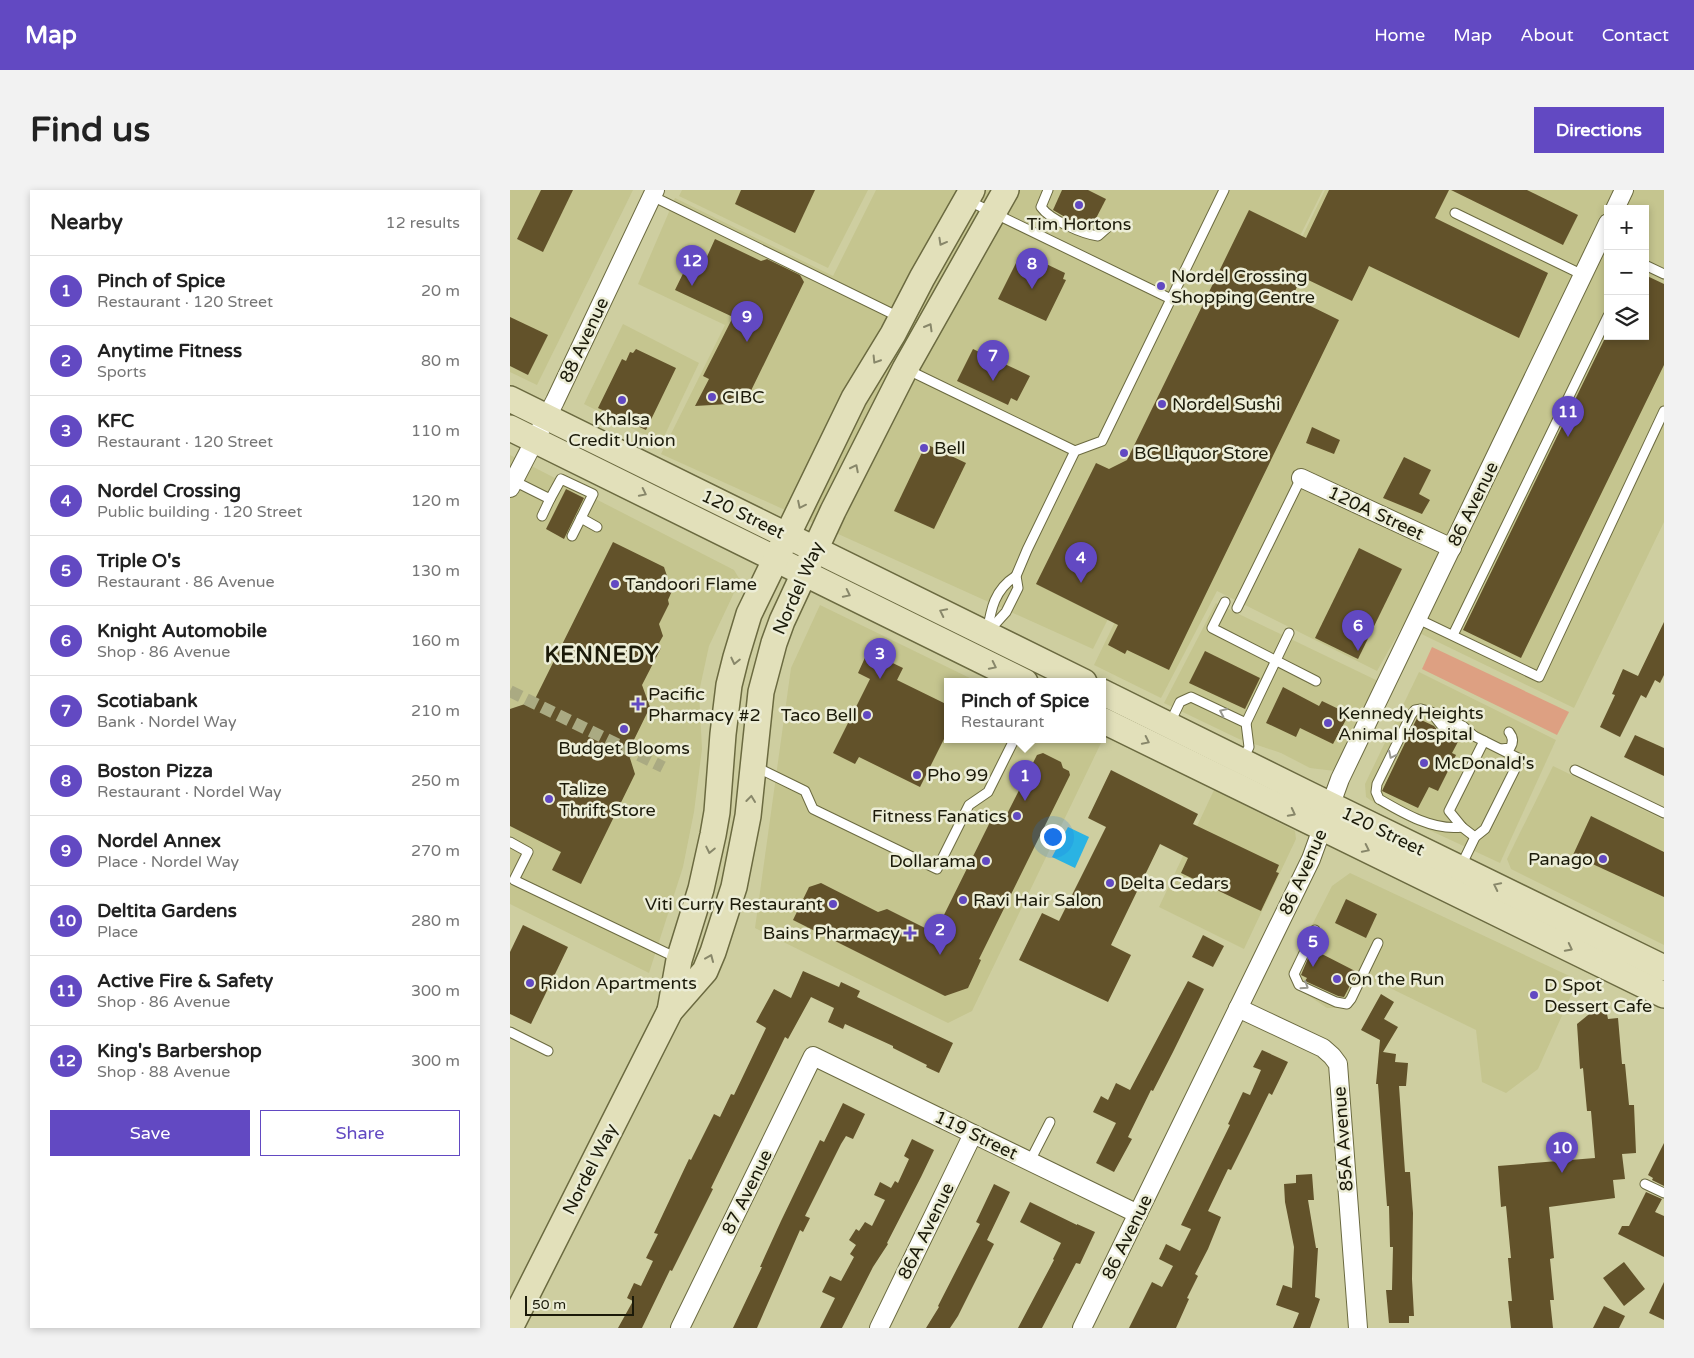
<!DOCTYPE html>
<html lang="en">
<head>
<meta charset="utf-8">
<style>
  body { margin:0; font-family:"Varela Round",sans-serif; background:#f2f2f2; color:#222 }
  .controls { position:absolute; right:15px; top:15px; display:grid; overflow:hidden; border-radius:0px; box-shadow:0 2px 8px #0003 }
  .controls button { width:45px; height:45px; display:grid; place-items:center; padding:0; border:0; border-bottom:1px solid #e0e0e0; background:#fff; color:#222; font:25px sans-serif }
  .scale { position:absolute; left:15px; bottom:12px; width:109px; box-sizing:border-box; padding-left:5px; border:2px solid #1b1a09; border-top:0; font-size:14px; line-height:18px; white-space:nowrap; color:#1b1a09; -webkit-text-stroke:4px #ecedd6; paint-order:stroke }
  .you { position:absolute; left:542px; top:646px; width:18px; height:18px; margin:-12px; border:4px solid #fff; border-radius:50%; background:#1a73e8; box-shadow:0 0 0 8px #1a73e833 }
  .badge { display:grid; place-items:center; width:32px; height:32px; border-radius:50%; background:#6249c2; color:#fff; font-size:16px; font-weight:700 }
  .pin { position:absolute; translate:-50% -41px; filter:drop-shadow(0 1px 2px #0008) }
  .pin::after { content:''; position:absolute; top:26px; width:18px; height:15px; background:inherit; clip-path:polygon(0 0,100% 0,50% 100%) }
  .popup { position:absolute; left:434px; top:488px; width:162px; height:65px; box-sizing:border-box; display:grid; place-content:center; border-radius:0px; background:#fff; filter:drop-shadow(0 1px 4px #0005); font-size:16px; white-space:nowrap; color:#767676 }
  .popup b { font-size:19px; color:#222 }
  .popup::after { content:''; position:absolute; left:50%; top:100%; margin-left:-10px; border:10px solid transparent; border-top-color:#fff }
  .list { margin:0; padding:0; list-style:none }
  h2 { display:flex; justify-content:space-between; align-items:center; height:65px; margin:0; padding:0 20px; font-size:21px }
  h2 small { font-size:16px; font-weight:400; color:#767676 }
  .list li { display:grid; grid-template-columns:32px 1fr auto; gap:15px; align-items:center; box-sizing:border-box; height:70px; padding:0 20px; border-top:1px solid #e0e0e0 }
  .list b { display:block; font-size:19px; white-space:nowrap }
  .list p { margin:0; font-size:16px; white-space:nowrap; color:#767676 }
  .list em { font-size:16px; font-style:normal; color:#767676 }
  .actions { display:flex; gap:10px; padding:15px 20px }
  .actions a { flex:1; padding:11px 0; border:1px solid #6249c2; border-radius:0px; text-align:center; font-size:18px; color:#6249c2 }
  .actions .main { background:#6249c2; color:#fff }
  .icon { flex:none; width:28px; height:28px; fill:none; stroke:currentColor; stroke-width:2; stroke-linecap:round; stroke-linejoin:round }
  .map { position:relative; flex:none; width:1154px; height:1138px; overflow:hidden; border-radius:0px }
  header { display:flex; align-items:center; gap:30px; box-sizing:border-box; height:70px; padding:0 25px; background:#6249c2; color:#fff }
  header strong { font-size:24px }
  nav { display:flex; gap:28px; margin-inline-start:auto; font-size:18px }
  .intro { display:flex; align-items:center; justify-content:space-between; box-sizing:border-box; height:120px; padding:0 30px }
  h1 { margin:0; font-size:35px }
  .button { padding:12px 22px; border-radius:0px; background:#6249c2; color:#fff; font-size:18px; font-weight:700 }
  main { display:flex; gap:30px; padding:0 30px }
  aside { flex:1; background:#fff; border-radius:0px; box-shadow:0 2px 8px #0003 }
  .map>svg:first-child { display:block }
</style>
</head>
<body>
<header>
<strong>Map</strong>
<nav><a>Home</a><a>Map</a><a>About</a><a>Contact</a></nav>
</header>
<div class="intro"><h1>Find us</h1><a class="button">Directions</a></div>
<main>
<aside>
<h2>Nearby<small>12 results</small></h2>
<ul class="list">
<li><span class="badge">1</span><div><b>Pinch of Spice</b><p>Restaurant · 120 Street</p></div><em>20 m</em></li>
<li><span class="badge">2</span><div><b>Anytime Fitness</b><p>Sports</p></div><em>80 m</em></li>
<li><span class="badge">3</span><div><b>KFC</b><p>Restaurant · 120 Street</p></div><em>110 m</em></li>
<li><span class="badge">4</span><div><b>Nordel Crossing</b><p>Public building · 120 Street</p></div><em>120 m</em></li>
<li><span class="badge">5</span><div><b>Triple O's</b><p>Restaurant · 86 Avenue</p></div><em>130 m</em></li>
<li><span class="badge">6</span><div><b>Knight Automobile</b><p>Shop · 86 Avenue</p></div><em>160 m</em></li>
<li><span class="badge">7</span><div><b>Scotiabank</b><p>Bank · Nordel Way</p></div><em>210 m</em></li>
<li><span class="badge">8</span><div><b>Boston Pizza</b><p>Restaurant · Nordel Way</p></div><em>250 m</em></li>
<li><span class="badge">9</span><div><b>Nordel Annex</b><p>Place · Nordel Way</p></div><em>270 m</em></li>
<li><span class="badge">10</span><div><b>Deltita Gardens</b><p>Place</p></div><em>280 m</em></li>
<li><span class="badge">11</span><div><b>Active Fire &amp; Safety</b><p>Shop · 86 Avenue</p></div><em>300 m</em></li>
<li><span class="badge">12</span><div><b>King's Barbershop</b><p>Shop · 88 Avenue</p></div><em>300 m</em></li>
</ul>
<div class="actions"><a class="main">Save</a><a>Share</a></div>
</aside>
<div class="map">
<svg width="1154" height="1138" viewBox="0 0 1154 1138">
  <rect width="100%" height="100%" fill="#cecea0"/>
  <g fill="#c5c58f" fill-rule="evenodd">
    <path d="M0 0H123L27 195 0 182Z"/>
    <path d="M172 0H358L318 78 169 6Z"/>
    <path d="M366 0H813L583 459 151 264 215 135 128 94 165 8 323 86Z"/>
    <path d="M815 0H1154V332L1064 518 893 435 867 481 707 401 651 508 584 475ZM1098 19H1135V146H1098Z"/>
    <path d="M113 134 189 173 151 253 74 214Z"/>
    <path d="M0 265 224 380 230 390 199 456 189 502 192 559 184 622 173 677 139 783 0 714Z"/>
    <path d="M706 413 868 491 825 581 800 578 771 563 729 549 654 513Z"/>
    <path d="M310 415 468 492H438V550H585L591 553 462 821 438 833 245 738 281 478Z"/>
    <path d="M909 482 1046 550 990 673 872 618 856 607 855 594Z"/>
    <path d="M1043 576 1154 630V755L1001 679 997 669Z"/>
    <path d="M704 600 785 641 786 649 734 759 649 717Z"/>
    <path d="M840 683 1068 790 1028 879 996 903 972 892 966 840 878 797 856 789 845 812 840 818H817L790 800 778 782 822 696Z"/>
  </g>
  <path fill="#dda082" d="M922 457 1059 522 1047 545 912 479Z"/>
  <path fill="#2ab3e3" d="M558 637 579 647 565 678 542 667Z"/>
  <g fill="#62522a">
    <path d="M31 0H63L33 62 7 49Z"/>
    <path d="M231 0H305L285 43 225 14Z"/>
    <path d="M552 0H578L596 9 581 38 560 30 543 20Z"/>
    <path d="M819 0H939L925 28 1038 83 1009 148 859 76 842 111 792 87 782 107 829 130 659 480 617 460 615 464 598 455 608 435 526 394 586 273 599 279 617 270 739 20 796 48Z"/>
    <path d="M941 0H1017L1068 25 1053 55Z"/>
    <path d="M205 49 251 71 257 69 290 85 294 92 235 213 185 216 199 189 193 186 223 127 165 100 182 65 195 71Z"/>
    <path d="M509 67 527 76 530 71 555 83 553 89 556 90 536 131 488 109Z"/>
    <path d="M1135 85 1154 94V175L1011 468 953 440 1096 146H1135Z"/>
    <path d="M0 127 38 145 18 185 0 176Z"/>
    <path d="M126 159 166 178 136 240 88 218 112 169 116 171 120 162 123 163Z"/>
    <path d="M463 159 520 186 507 211 501 208 498 215 447 191Z"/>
    <path d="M802 237 830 250 824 264 796 253Z"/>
    <path d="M416 254 456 273 424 339 384 321Z"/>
    <path d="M894 267 921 280 909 304 920 310 912 324 873 308Z"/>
    <path d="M56 299 74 308 54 349 36 339Z"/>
    <path d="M103 352 154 377 162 401 158 410 159 414 149 434 153 446 149 453 151 458 132 495 140 517 118 562 125 584 71 694 42 680 51 662 0 636V519L24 511Z"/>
    <path d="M849 358 892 379 848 469 805 448Z"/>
    <path d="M1154 432V485L1150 493 1145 490 1136 508 1131 505 1110 547 1090 537 1105 505 1102 504 1113 479 1128 486Z"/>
    <path d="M358 461 393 478 387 490 438 515V541L410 597 349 567 345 574 323 563 360 489 348 483Z"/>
    <path d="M695 461 750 488 735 519 679 493Z"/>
    <path d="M773 497 809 516 812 511 839 524 823 554 790 538 786 547 756 533Z"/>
    <path d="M907 528 924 536 929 542 949 550 942 563 946 565 928 601 919 597 908 618 872 601Z"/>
    <path d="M1125 545 1154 558V586L1114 567Z"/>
    <path d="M533 563 551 572 553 578 559 581 560 585 469 769 471 770 458 798 435 806 283 730 299 697 311 693 368 722 377 719 417 739 429 735 481 630 497 624 527 565Z"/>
    <path d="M601 580 688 624 683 634 769 675 766 682 769 683 751 721 671 683 678 668 650 654 601 755 621 765 598 812 509 770 532 723 549 731 596 637 578 628Z"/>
    <path d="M1081 626 1154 662V707L1063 665Z"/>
    <path d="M836 709 867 724 856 748 825 733Z"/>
    <path d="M13 735 58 757 21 834 0 824V762Z"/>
    <path d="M693 745 714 756 703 777 682 767Z"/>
    <path d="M810 763 847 782 834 807 828 806 795 791 797 788 791 785 799 766 807 770Z"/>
    <path d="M293 781 329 797 331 792 350 801 347 807 443 853 429 883 416 877 417 875 383 858V856L335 834 333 839 318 832 324 818 301 807 278 849 275 847 201 998 203 999 162 1081 160 1080 132 1138H108L123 1111 117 1108 124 1093 131 1096 143 1071 136 1068 148 1044 144 1043 179 969 181 970 204 924 210 927 221 904 224 905 256 838 246 832 264 799 281 808Z"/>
    <path d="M678 791 694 799 663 862 643 901 641 900 618 947 622 949 604 982 586 973 606 933 583 922 591 906 598 910 606 893 620 900Z"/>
    <path d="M871 804 884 812 874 829 888 837 873 862 886 864 885 872 898 873 896 896H889L895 982H900L903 1023 902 1089 904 1126H899V1133H879L876 1100H882L883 1057H880L879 1016H877L868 894H866L870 850 851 840Z"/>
    <path d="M1083 821H1087L1097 824 1098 829 1108 828 1112 874H1115L1119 915H1124L1126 963 1112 964 1115 989 1103 990 1105 1008 1039 1017 1044 1068 1040 1069 1044 1110H1040L1043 1138H1001L998 1111H1002L998 1068H1001L996 1016 991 1017 988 976 1085 968 1081 921H1077L1073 878 1070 879 1067 834Z"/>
    <path d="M752 860 778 872 762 905 759 903 739 944 721 980 718 979 698 1021 711 1027 698 1059 685 1084 688 1086 677 1108 679 1109 666 1138H619L642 1092 652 1097 663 1076 649 1069 656 1054 670 1061 681 1039 671 1035 720 935 718 934 733 902 740 905 751 880 743 877Z"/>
    <path d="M333 913 355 924 343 949 336 946 331 954 295 1026 300 1028 293 1042 290 1040 247 1138H223L252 1077H250L271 1031 310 950 314 952Z"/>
    <path d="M402 949 424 960 411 987 377 1053 378 1054 363 1077 332 1138H310L325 1108 312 1102 320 1086 331 1091 344 1067 340 1064 346 1055 339 1050 346 1039 349 1041 355 1032 362 1036 375 1010 364 1005 370 992 381 998 385 991 388 993 399 969 394 966Z"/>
    <path d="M1154 953V996L1142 990 1143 988 1138 985Z"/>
    <path d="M802 984 804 1010H798L806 1058H808L805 1107 810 1109 800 1138H783L789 1123 766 1115 773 1095 782 1098 784 1057 775 1012 774 994 786 993V985Z"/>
    <path d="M484 994 500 1002 477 1050 484 1054 448 1126 440 1138H416L429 1117 428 1116 470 1034 466 1032Z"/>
    <path d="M1136 1002 1152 1009 1145 1022 1154 1026V1067L1108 1044 1112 1036H1119Z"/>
    <path d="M520 1012 567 1035V1034L585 1042 570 1074 566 1073 532 1138H508L544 1070 543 1069 551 1053 510 1032Z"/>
    <path d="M1114 1072 1135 1099 1114 1116 1093 1088Z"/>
    <path d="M1154 1092V1130L1139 1123Z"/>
    <path d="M1094 1116 1115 1126 1109 1138H1083Z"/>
  </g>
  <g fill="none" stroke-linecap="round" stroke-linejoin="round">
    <path stroke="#aaaa82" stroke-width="12" stroke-dasharray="12 6" stroke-linecap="butt" d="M0 501 153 577"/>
    <defs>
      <g id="service">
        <path d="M538 0 531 17C540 30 573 44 588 46L597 38"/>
        <path d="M142 6 391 128"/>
        <path d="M459 11 661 109"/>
        <path d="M945 23 1073 85"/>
        <path d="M1135 75 1154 84"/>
        <path d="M396 179 565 261"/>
        <path d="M4 291 40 309 51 289 83 304 71 328 87 337"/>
        <path d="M32 326 40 309"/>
        <path d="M62 346 71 328"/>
        <path d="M715 412 702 438 806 491"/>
        <path d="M727 418 791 288"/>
        <path d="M908 429 1029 487 1154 221"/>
        <path d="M477 443 496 422 508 398 506 386 517 360 565 261 592 251 714 0"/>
        <path d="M477 443C481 419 484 400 506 386"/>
        <path d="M943 445 1098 126"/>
        <path d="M921 522 953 536 964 546"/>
        <path d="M660 533 670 512 681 507 736 533 739 557 733 569"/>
        <path d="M736 533 779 443"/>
        <path d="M991 559 1000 558C1004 552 1003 547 999 542"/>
        <path d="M246 577 295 601 303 619 427 679 459 615 478 602 504 550"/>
        <path d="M1065 580 1154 623"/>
        <path d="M965 647 952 637 939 621 974 551"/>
        <path d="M0 652 18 662 4 690 167 768"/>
        <path d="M951 676 965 647 975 639 1010 569 964 546 950 544 932 536 921 522 911 519 905 520 901 525 867 594 866 602 869 609C893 623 923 641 952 637"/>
        <path d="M805 740 784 784 789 795 826 812 837 814 841 809 868 753"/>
        <path d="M0 842 38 861"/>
        <path d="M520 971 540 932"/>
        <path d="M1135 994 1154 1003"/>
      </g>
      <g id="minor">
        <path d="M1105 19 1114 0"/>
        <path d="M791 288 942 358"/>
        <path d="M0 298 45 211 145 0"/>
        <path d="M728 818 813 858 822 866 828 874 848 1138"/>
        <path d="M170 1138 303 866 628 1024"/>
        <path d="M369 1138 463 944"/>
        <path d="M572 1138 801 669 830 589 1098 33"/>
      </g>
      <g id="secondary">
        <path d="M0 209 574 492"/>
        <path d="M0 238 515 492"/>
        <path d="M592 502 798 604 1154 778"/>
        <path d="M592 530 1154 805"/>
        <path d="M160 821 169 770 191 699 203 645 207 622 213 544 219 495 226 467 239 424 344 208 383 144 412 88 462 0"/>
        <path d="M0 1138 160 821 195 781 203 762 224 697 238 626 251 502 264 453 272 431 323 321 395 179 496 0"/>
      </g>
    </defs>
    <use href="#service" stroke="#6b6a40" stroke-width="11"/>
    <use href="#minor" stroke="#6b6a40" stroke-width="20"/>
    <use href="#secondary" stroke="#6b6a40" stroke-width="28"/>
    <use href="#service" stroke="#fff" stroke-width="9"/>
    <use href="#minor" stroke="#fff" stroke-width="18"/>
    <use href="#secondary" stroke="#e2e0ba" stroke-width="25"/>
  </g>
  <defs><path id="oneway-chevron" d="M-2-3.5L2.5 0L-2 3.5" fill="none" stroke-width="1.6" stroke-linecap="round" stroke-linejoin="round" transform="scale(1.25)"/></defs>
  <g stroke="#88876a">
    <use href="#oneway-chevron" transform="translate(432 52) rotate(119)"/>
    <use href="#oneway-chevron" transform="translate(419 137) rotate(-60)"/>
    <use href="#oneway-chevron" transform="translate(366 170) rotate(122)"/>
    <use href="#oneway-chevron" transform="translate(345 278) rotate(-63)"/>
    <use href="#oneway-chevron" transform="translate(133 303) rotate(26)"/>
    <use href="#oneway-chevron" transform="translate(291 315) rotate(116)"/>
    <use href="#oneway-chevron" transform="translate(337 404) rotate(26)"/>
    <use href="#oneway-chevron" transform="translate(433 422) rotate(-154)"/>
    <use href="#oneway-chevron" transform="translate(225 471) rotate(103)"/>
    <use href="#oneway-chevron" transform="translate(483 476) rotate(26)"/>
    <use href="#oneway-chevron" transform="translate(636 551) rotate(26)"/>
    <use href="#oneway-chevron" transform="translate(241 609) rotate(-83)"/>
    <use href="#oneway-chevron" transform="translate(782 623) rotate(27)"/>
    <use href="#oneway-chevron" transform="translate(856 659) rotate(26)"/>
    <use href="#oneway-chevron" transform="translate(200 660) rotate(102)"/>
    <use href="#oneway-chevron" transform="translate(987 696) rotate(-154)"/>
    <use href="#oneway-chevron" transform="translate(1059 758) rotate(27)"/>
    <use href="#oneway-chevron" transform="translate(200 768) rotate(-67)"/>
  </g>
  <g stroke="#989890">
    <use href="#oneway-chevron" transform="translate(713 522) rotate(-155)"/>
    <use href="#oneway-chevron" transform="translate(882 565) rotate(116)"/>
    <use href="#oneway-chevron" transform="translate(795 796) rotate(33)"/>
  </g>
  <g fill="#6249c2" stroke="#ecedd6" stroke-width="2">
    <circle cx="569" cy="15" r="5"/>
    <circle cx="651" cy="96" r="5"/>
    <circle cx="202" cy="207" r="5"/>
    <circle cx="112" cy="210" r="5"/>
    <circle cx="652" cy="214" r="5"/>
    <circle cx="414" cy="258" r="5"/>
    <circle cx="614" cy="263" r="5"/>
    <circle cx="105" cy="394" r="5"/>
    <path d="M125.5 506.5h5v5h5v5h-5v5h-5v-5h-5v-5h5z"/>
    <circle cx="357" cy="525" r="5"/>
    <circle cx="818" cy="533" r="5"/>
    <circle cx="114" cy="539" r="5"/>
    <circle cx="914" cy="573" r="5"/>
    <circle cx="407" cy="585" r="5"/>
    <circle cx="39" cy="609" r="5"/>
    <circle cx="507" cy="626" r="5"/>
    <circle cx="1093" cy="669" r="5"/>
    <circle cx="476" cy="671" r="5"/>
    <circle cx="600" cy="693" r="5"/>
    <circle cx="453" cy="710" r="5"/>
    <circle cx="323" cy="714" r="5"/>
    <path d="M397.5 735.5h5v5h5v5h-5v5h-5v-5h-5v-5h5z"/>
    <circle cx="827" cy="789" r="5"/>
    <circle cx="20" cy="793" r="5"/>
    <circle cx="1024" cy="805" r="5"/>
  </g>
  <g text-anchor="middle" stroke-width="5" stroke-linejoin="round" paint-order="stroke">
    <g font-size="18" fill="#1b1a09" stroke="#ecedd6" text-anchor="start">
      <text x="569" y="40" text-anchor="middle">Tim Hortons</text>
      <text x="661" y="92">Nordel Crossing<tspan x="661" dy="21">Shopping Centre</tspan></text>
      <text x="212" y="213">CIBC</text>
      <text x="662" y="220">Nordel Sushi</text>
      <text x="112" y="235" text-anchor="middle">Khalsa<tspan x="112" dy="21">Credit Union</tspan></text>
      <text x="424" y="264">Bell</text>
      <text x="624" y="269">BC Liquor Store</text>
      <text x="115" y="400">Tandoori Flame</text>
      <text x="138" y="510">Pacific<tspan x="138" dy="21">Pharmacy #2</tspan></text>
      <text x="828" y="529">Kennedy Heights<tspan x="828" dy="21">Animal Hospital</tspan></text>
      <text x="347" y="531" text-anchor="end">Taco Bell</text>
      <text x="114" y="564" text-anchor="middle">Budget Blooms</text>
      <text x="924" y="579">McDonald's</text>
      <text x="417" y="591">Pho 99</text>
      <text x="49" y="605">Talize<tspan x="49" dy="21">Thrift Store</tspan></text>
      <text x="497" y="632" text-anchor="end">Fitness Fanatics</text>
      <text x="1083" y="675" text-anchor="end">Panago</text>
      <text x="466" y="677" text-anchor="end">Dollarama</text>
      <text x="610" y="699">Delta Cedars</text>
      <text x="463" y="716">Ravi Hair Salon</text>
      <text x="313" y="720" text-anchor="end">Viti Curry Restaurant</text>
      <text x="390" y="749" text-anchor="end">Bains Pharmacy</text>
      <text x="837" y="795">On the Run</text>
      <text x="30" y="799">Ridon Apartments</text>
      <text x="1034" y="801">D Spot<tspan x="1034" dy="21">Dessert Cafe</tspan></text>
    </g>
    <g font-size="18" fill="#1b1a09" stroke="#ecedd6">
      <text transform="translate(74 150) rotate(-65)" y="6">88 Avenue</text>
      <text transform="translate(963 314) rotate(-64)" y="6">86 Avenue</text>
      <text transform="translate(866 323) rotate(25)" y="6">120A Street</text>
      <text transform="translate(233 324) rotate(26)" y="6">120 Street</text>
      <text transform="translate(288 398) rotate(-66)" y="6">Nordel Way</text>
      <text transform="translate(873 641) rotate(26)" y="6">120 Street</text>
      <text transform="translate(793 682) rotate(-66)" y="6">86 Avenue</text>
      <text transform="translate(466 945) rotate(26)" y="6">119 Street</text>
      <text transform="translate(833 949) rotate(-94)" y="6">85A Avenue</text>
      <text transform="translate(80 979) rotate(-63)" y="6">Nordel Way</text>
      <text transform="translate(237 1002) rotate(-64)" y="6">87 Avenue</text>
      <text transform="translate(416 1041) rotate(-64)" y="6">86A Avenue</text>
      <text transform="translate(617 1047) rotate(-64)" y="6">86 Avenue</text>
    </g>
    <g font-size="22" font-weight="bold" letter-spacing="1" fill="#1b1a09" stroke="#ecedd6">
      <text x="92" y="472">KENNEDY</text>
    </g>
  </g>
</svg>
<div class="controls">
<button>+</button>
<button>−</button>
<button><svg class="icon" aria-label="layers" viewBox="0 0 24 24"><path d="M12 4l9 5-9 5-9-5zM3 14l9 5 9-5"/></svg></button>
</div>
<div class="scale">50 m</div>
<div class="you"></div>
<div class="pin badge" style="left:515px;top:611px">1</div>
<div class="popup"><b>Pinch of Spice</b>Restaurant</div>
<div class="pin badge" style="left:430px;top:765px">2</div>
<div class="pin badge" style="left:370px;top:489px">3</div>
<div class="pin badge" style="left:571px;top:393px">4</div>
<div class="pin badge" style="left:803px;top:777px">5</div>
<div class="pin badge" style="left:848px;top:461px">6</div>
<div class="pin badge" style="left:483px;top:191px">7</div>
<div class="pin badge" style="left:522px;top:99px">8</div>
<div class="pin badge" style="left:237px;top:152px">9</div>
<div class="pin badge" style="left:1052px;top:983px">10</div>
<div class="pin badge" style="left:1058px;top:247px">11</div>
<div class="pin badge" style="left:182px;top:96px">12</div>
</div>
</main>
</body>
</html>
